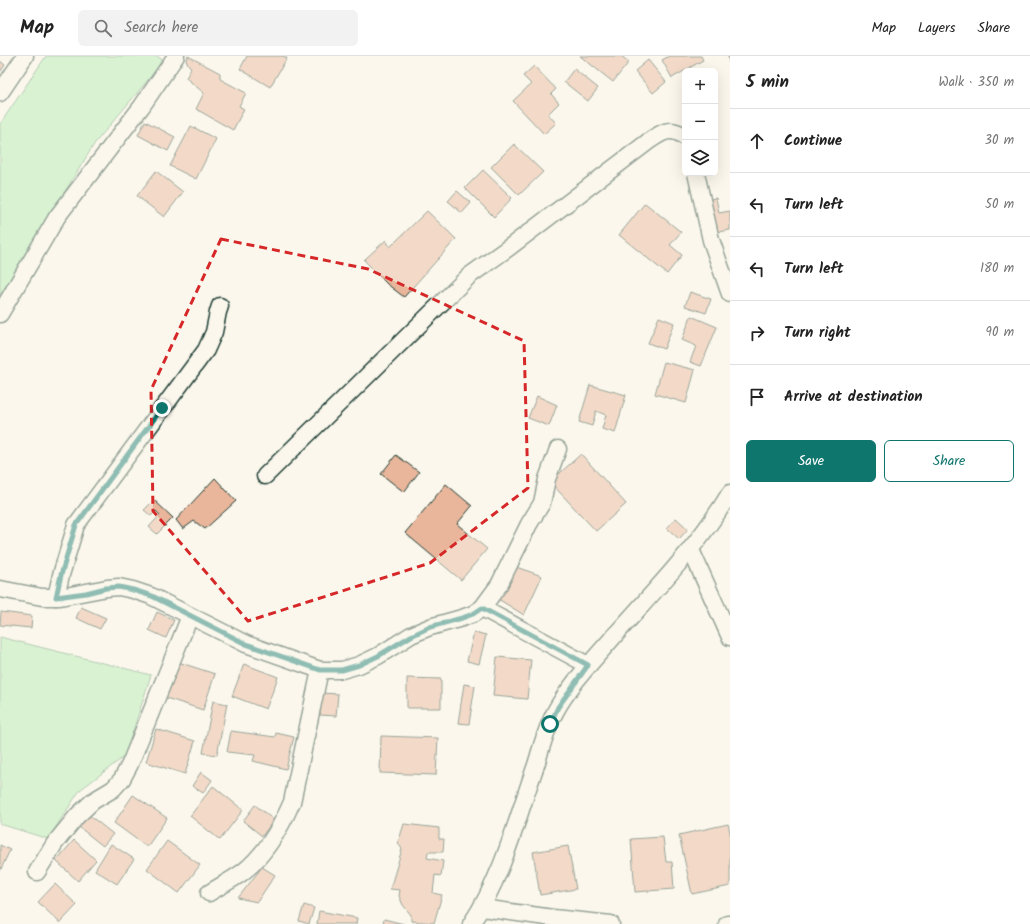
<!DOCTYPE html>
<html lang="en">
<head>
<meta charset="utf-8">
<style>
  body { margin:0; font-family:Kalam,sans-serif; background:#f2f2f2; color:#222 }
  .controls { position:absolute; right:12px; top:12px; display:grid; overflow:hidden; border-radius:6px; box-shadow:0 4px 16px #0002 }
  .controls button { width:36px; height:36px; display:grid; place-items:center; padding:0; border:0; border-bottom:1px solid #e0e0e0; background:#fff; color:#222; font:20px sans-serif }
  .stop { position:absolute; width:12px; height:12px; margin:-9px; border:3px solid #0f766e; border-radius:50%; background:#fff }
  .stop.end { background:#0f766e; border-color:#fff; box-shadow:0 1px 4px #0008 }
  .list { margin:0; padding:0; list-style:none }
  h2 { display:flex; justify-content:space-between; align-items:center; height:52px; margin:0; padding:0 16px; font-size:17px }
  h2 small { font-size:13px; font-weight:400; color:#767676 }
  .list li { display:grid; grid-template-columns:26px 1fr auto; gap:12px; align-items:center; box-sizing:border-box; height:64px; padding:0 16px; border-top:1px solid #e0e0e0 }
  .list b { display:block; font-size:15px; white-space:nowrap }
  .list em { font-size:13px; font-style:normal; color:#767676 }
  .actions { display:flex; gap:8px; padding:12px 16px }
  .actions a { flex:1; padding:9px 0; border:1px solid #0f766e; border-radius:6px; text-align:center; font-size:14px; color:#0f766e }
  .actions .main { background:#0f766e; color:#fff }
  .icon { flex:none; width:22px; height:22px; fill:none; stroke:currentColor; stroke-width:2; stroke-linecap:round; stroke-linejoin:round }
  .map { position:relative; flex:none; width:730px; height:868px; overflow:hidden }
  header { display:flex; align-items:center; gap:24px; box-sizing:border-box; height:56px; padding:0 20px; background:#fff; border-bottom:1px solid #e0e0e0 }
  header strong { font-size:19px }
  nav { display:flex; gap:22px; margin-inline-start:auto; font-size:14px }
  .search { width:280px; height:36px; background:#f2f2f2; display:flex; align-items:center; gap:10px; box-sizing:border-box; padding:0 14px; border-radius:6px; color:#767676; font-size:15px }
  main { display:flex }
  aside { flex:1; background:#fff }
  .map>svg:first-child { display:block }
</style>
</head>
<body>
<header>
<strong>Map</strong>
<div class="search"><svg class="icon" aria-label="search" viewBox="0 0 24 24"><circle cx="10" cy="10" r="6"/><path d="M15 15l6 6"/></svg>Search here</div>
<nav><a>Map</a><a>Layers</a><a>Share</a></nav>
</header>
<main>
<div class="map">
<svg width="730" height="868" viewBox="0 0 730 868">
  <rect width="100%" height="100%" fill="#fbf7ec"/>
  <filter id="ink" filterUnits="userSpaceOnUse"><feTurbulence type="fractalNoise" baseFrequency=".025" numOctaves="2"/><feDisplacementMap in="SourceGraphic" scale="8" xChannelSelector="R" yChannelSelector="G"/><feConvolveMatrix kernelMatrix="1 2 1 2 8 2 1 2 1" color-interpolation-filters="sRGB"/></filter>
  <g filter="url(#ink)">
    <g fill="#adebb1" stroke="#669472">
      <path d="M46 0H157L164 5 95 87 0 240V68Z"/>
      <path d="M0 581 151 619 125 700 80 734 48 783 0 768Z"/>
    </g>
    <g fill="#e9b69b" stroke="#1f3d34">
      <path d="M188 0 220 17V23L246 37 239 50 244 53 233 74 196 53 204 37 186 22 191 12 186 5Z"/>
      <path d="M247 0H283L287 2 270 31 240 13Z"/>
      <path d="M580 0H621L629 6 613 26Z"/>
      <path d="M669 0H701L703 4 672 22 662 4Z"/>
      <path d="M728 0H730V12Z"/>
      <path d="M648 4 666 26 653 37 635 15Z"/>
      <path d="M0 5 5 9 0 16Z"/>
      <path d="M534 10 556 33 551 38 559 47 548 58 556 67 544 78 513 45 531 28 523 20Z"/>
      <path d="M574 13 598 32 588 45 564 26Z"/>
      <path d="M145 65 175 81 168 95 138 79Z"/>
      <path d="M191 70 216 83 196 123 170 110Z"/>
      <path d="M514 88 543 116 519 139 491 111Z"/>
      <path d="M483 114 512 142 494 161 465 132Z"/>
      <path d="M156 115 183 136 164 161 137 140Z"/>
      <path d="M457 135 471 147 462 157 448 145Z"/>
      <path d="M716 142 719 157 730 155V174L711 177 705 144Z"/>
      <path d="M645 147 681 176 670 189 682 199 667 218 619 179Z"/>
      <path d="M427 155 456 183 404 241 387 228 364 204 386 184 390 191Z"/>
      <path d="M690 236 711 243 706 257 685 250Z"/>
      <path d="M691 260 717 271 701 310 690 306 696 290 682 284Z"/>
      <path d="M659 261 674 267 664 293 648 287Z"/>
      <path d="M664 306 695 314 686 347 655 338Z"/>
      <path d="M590 329 626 339 615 377 602 373 606 359 596 355 592 370 579 366Z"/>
      <path d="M537 340 557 349 549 370 528 362Z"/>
      <path d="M581 398 626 448 596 475 550 426Z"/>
      <path d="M396 399 419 416 404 436 381 418Z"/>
      <path d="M215 422 236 445 205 473 194 465 183 473 176 464Z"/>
      <path d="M446 428 472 450 457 468 487 493 461 524 405 477Z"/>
      <path d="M154 444 173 462 157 478 149 471 160 459 156 455 151 460 144 454Z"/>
      <path d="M676 462 688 473 679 483 667 472Z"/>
      <path d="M516 511 542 520 524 559 498 543Z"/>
      <path d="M81 551 106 562 100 573 76 562Z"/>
      <path d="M1 556 32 560 31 572 0 569Z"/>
      <path d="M157 556 174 564 166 582 149 574Z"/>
      <path d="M474 576 486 579 479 608 467 605Z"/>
      <path d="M497 601 531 604 527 643 493 640Z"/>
      <path d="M178 606 215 618 203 654 166 642Z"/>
      <path d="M244 608 278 621 266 653 232 640Z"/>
      <path d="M407 622 441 623V652H407Z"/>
      <path d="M464 628 475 630 469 668 458 667Z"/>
      <path d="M321 637 338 638 336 660 320 659Z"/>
      <path d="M213 645 227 648 217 699 203 697Z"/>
      <path d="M156 673 195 685 185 718 146 706Z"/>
      <path d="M231 675 275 681 276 677 294 681 286 713 253 705 255 699 227 696Z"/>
      <path d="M381 680 438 682 436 719 380 717Z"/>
      <path d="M201 716 212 724 203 737 192 730Z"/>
      <path d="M213 730 243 754 220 784 190 760Z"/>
      <path d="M133 739 167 762 147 791 114 767Z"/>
      <path d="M255 749 274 764 262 780 243 765Z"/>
      <path d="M89 759 113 778 103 790 79 771Z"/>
      <path d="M404 768 439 772V783H444L443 796H428L427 802 443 805 441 820 435 819 433 837 442 839 434 867 411 865V859L403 849 399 840 400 834 390 833 402 793 398 787Z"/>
      <path d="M728 768 730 776V830L692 838 679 779Z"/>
      <path d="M663 781 666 806H672L674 833 635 836 631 783Z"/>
      <path d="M74 784 96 804 78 825 56 805Z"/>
      <path d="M167 785 200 809 179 837 147 813Z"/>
      <path d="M111 788 134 803 117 828 95 814Z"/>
      <path d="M0 789 10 794 0 815Z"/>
      <path d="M568 790 576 833 540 839 533 796Z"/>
      <path d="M262 811 275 819 257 846 238 842Z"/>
      <path d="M55 828 77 849 60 867 38 846Z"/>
      <path d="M304 849 314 852 309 868 299 865Z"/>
      <path d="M319 855 357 862 356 868H317Z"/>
      <path d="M384 863 404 868H383Z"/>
    </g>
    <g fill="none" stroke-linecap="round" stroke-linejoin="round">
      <defs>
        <g id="minor">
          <path d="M0 37 25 0"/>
          <path d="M696 117 711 184 730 238"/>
          <path d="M0 258 57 161 142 50 176 0"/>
          <path d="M265 420 469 220 511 190 649 85C662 76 671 70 685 81"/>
          <path d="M691 494 730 581"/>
          <path d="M0 533 42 541H60L107 532 119 531 133 534 151 540 246 588 320 614H342L359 609 378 600 411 579 430 571 462 562 473 558 482 552 499 529 529 468 542 447 547 423 558 393"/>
          <path d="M56 541 61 519 76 469 206 294 214 276 218 256 220 250"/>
          <path d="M482 552 588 609"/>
          <path d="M37 816 55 787 77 760 93 745 113 733 122 723 130 708 190 560"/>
          <path d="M209 837C220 830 232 824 243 816 265 799 281 771 292 746L320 614"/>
          <path d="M482 852 553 862 611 868"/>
          <path d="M471 868C503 821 517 762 536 709 542 689 548 667 559 649 575 623 596 601 616 578 656 533 699 489 730 437"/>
          <path d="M727 868H730"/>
        </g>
      </defs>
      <use href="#minor" stroke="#1f3d34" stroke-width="19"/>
      <use href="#minor" stroke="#fbf7ec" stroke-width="16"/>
    </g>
  </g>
  <g fill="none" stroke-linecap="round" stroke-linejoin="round" filter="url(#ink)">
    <path stroke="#0f766e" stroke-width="5" d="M162 352 76 469 61 519 56 541 86 537 106 532 119 531 133 534 152 540 246 588 320 614H342L359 609 378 600 411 580 430 571 462 562 473 558 482 552 588 609 558 651 550 668"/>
  </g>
  <path d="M0 0H730V868H0ZM221 183 368 213 524 285 528 432 430 507 248 565 153 455 151 334Z" fill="#fbf7ec" fill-opacity=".55" fill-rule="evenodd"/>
  <path fill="none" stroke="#d62828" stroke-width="3" stroke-dasharray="8 5" stroke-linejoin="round" d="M221 183 368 213 524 285 528 432 430 507 248 565 153 455 151 334Z"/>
</svg>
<div class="controls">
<button>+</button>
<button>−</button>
<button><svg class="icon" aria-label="layers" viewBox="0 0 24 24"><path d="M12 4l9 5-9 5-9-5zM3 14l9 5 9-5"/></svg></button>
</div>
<div class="stop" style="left:550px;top:668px"></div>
<div class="stop end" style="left:162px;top:352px"></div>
</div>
<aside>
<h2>5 min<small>Walk · 350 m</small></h2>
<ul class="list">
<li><svg class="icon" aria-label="ahead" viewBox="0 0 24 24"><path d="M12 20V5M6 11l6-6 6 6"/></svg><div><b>Continue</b></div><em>30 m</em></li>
<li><svg class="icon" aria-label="left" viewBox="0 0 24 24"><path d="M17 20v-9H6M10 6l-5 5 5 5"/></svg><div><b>Turn left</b></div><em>50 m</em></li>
<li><svg class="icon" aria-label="left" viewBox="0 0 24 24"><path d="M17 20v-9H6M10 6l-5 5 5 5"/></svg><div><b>Turn left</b></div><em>180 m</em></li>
<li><svg class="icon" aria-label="right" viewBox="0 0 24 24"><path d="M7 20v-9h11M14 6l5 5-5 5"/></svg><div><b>Turn right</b></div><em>90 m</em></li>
<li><svg class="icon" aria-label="arrive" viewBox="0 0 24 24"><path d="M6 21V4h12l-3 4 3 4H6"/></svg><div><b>Arrive at destination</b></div></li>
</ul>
<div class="actions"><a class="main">Save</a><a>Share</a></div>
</aside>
</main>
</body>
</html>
